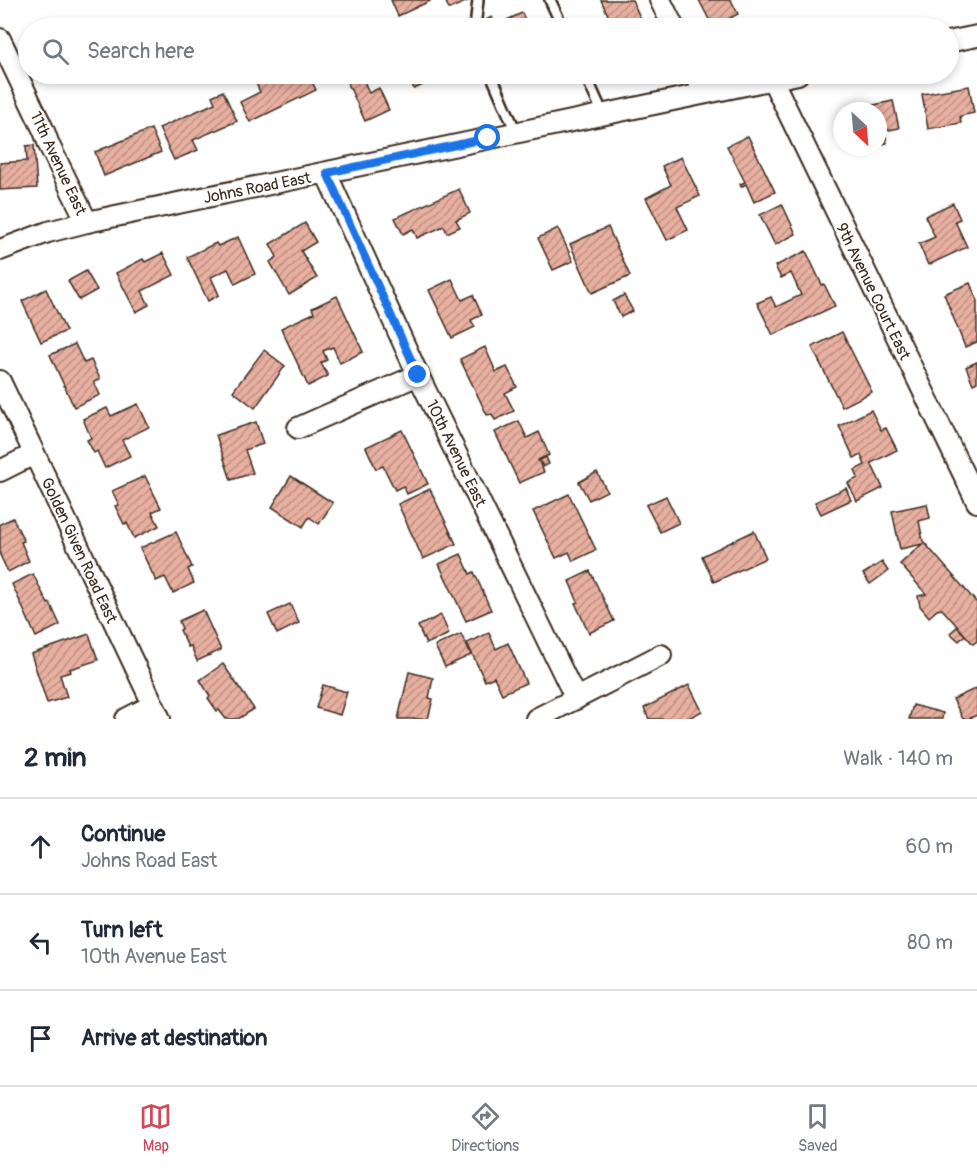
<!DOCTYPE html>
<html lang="en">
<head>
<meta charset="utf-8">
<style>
  body { margin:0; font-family:Pangolin,sans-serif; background:#f6f6f7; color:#1f2937 }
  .compass { position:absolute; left:833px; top:102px; width:54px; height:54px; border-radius:50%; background:#fff; box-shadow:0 3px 9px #0003; rotate:154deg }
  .stop { position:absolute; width:18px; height:18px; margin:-14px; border:4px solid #1a73e8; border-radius:50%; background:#fff }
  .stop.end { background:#1a73e8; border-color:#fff; box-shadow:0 2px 6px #0008 }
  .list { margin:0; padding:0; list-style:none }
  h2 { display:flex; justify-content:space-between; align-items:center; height:78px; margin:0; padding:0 24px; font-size:26px }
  h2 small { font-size:20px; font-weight:400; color:#747a83 }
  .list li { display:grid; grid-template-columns:39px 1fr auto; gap:18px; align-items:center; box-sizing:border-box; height:96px; padding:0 24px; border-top:2px solid #e0e1e3 }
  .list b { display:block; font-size:22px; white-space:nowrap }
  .list p { margin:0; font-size:20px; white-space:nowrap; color:#747a83 }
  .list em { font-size:20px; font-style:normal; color:#747a83 }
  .icon { flex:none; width:33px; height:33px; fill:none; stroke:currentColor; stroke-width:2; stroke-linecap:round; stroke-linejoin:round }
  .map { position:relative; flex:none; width:977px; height:719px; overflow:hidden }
  .search { position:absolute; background:#fff; box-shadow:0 3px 9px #0003; left:18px; right:18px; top:18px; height:66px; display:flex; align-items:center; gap:15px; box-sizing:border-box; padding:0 21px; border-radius:33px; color:#747a83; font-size:22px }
  .sheet { height:366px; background:#fff }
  nav { display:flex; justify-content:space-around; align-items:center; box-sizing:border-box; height:84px; border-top:2px solid #e0e1e3; background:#fff; font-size:16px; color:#747a83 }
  nav a { display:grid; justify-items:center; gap:3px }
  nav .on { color:#d1495b }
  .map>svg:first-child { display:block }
</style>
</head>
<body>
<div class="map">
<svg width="977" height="719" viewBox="0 0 977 719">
  <defs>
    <pattern id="building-hatch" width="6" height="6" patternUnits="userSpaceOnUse" patternTransform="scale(1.5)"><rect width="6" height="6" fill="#e8b0a1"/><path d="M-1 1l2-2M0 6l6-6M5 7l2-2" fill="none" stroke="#bd8f83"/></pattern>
  </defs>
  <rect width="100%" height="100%" fill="#fff"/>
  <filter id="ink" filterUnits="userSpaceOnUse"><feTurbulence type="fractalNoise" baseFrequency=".0167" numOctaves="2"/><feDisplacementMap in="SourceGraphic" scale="12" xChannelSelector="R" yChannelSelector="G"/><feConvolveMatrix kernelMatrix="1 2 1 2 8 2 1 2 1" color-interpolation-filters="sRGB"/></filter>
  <g filter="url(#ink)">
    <g fill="url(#building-hatch)" stroke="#3b2a1e" stroke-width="1.5">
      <path d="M391 0H429L430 1 398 16Z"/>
      <path d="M445 0H470L449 9Z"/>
      <path d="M601 0H632L645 28H614Z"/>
      <path d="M699 0H731L738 14 713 27Z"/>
      <path d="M522 13 529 28H479L477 24 492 17 496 25Z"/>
      <path d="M265 74H315L317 77 311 80 316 90 250 122 240 102 260 92 254 79Z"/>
      <path d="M359 74H361L369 93 379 88 389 110 365 121 346 79Z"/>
      <path d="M407 74H448L414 89Z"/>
      <path d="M969 86 974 113 960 116 961 123 928 129 922 94Z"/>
      <path d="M223 91 237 121 193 140 198 150 174 160 159 128 215 103 212 96Z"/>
      <path d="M893 101 899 128 885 131 887 143 878 145V111H845Z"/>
      <path d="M151 129 161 152 104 176 95 152Z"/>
      <path d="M748 136 775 192 754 202 746 184 741 187 740 184 745 182 727 146Z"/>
      <path d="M34 145 37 188 0 190V163L27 161 26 146Z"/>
      <path d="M681 157 700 196 677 207 688 230 667 240 646 198 671 185 662 166Z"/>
      <path d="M459 189 470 213 456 220 460 227 447 233 444 226 417 238 413 229 403 234 395 218Z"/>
      <path d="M953 203 960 219 955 221 967 247 928 265 919 244 935 237 925 216Z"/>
      <path d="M782 204 796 234 775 245 760 215Z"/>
      <path d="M305 223 316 242 301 251 317 278 289 295 270 262 277 257 270 244Z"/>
      <path d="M608 227 630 276 592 293 570 244Z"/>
      <path d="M558 228 573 261 553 270 538 238Z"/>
      <path d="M238 237 255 274 235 284 228 269 211 277 219 295 208 301 187 257 216 243 218 246Z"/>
      <path d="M806 251 822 285 824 284 835 306 773 335 757 303 771 297 776 307 801 295 791 273 781 278 775 266Z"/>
      <path d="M163 253 174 275 142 291 149 305 136 312 116 273 143 259 145 262Z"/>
      <path d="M86 271 97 290 79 300 68 281Z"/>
      <path d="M452 279 462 300 473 295 482 315 471 320 475 327 452 338 429 290Z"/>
      <path d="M970 283 977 300V342L965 347 944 294Z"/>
      <path d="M46 289 66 331 41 342 22 301Z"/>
      <path d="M624 295 633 311 621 317 613 301Z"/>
      <path d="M337 296 363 352 340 363 333 347 323 351 327 360 321 363 328 376 308 386 281 328 314 313 312 308Z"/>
      <path d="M842 332 872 392 842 407 812 347Z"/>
      <path d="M75 344 84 363 91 360 100 379 94 382 100 395 74 407 50 355Z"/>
      <path d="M485 347 496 372 507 367 517 387 505 393 514 411 495 420 492 414 487 415 460 359Z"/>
      <path d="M264 350 285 366 255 408 233 391Z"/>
      <path d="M977 362V382L973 384 966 367Z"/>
      <path d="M138 404 149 427 122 440 130 456 105 468 97 451 94 453 87 440 91 438 83 419 107 408 111 416Z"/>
      <path d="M871 410 881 430 886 428 897 450 871 463 883 488 857 501 848 483 858 478 855 470 865 465 861 455 854 458 839 426Z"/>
      <path d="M519 421 527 438 539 432 549 455 538 460 544 472 519 483 495 432Z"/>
      <path d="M256 422 263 444 245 450 253 473 231 480 216 435Z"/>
      <path d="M402 430 428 484 407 494 403 486 395 490 383 466 376 469 366 447Z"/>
      <path d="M546 457 549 464 543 467 540 460Z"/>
      <path d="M597 472 607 491 589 500 579 482Z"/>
      <path d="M145 476 161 508 152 512 159 526 134 538 127 523 124 524 115 506 119 505 112 491Z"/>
      <path d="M291 476 333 503 319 524 309 517 303 527 272 507Z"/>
      <path d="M846 488 851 500 821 514 815 502Z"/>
      <path d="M430 489 456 544 423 559 398 504Z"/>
      <path d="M569 494 596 550 573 561 569 552 556 558 533 511Z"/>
      <path d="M666 496 679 523 660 532 646 505Z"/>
      <path d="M927 504 930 518 919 521 923 541 977 603V641L973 644 942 609 937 610 929 617 920 606 918 596 926 594 900 564 922 544 900 549 892 511Z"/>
      <path d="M13 518 24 541 21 542 29 561 8 572 0 555V524Z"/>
      <path d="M754 531 766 558 714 582 702 556Z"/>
      <path d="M176 532 192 567 188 569 194 583 173 593 165 577 156 581 140 548Z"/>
      <path d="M461 554 470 574 474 572 491 610 466 621 439 564Z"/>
      <path d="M882 562 888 571 870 584 863 574Z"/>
      <path d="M590 571 614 621 589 633 575 603 578 602 569 581Z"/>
      <path d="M33 574 48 604 50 603 60 625 36 637 12 584Z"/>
      <path d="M290 604 299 623 277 634 268 614Z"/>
      <path d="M203 610 221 650 197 661 191 646 188 647 180 630 182 629 179 621Z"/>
      <path d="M441 615 449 634 426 644 418 626Z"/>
      <path d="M957 627 965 635 959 641 950 633Z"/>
      <path d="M489 633 496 649 508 643 526 683 502 694 494 677 485 681 467 643Z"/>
      <path d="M89 634 98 660 70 669 71 672 60 675 67 697 47 703 31 654Z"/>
      <path d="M461 634 471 655 445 667 435 646Z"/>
      <path d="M223 664 254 709 238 719H226L219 710 217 711 208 698 210 696 200 680Z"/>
      <path d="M409 672 433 678 429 698 433 699 428 719H398Z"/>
      <path d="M323 685 347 692 340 715 316 708Z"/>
      <path d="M689 685 702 711 687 719H649L644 708Z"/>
      <path d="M977 688V715L968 719H963L953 699Z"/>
      <path d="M913 705 943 713 942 719H909Z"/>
    </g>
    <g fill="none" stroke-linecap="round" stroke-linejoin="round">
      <defs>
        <g id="service">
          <path d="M550 0 563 28"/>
          <path d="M475 28 478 0"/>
          <path d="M491 74 516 132"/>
          <path d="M585 74 603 114"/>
        </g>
        <g id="minor">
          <path d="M660 0 674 28"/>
          <path d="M0 39 44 131 49 145 87 222"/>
          <path d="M948 42 977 36"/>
          <path d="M695 74 705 93"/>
          <path d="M772 79 977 502"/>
          <path d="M326 173 418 375 576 699"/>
          <path d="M0 250 48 232 87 222 798 74"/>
          <path d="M0 381 160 719"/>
          <path d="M298 428 418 375"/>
          <path d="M0 471 34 454"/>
          <path d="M126 719 153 705"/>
          <path d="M536 719 661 655"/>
        </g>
      </defs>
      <use href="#service" stroke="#3b2a1e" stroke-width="14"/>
      <use href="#minor" stroke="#3b2a1e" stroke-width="24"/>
      <use href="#service" stroke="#fff" stroke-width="9"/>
      <use href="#minor" stroke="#fff" stroke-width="20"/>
    </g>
  </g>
  <g fill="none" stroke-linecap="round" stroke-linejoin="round" filter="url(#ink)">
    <path stroke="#1a73e8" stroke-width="8" d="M418 375 327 173 488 138"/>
  </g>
  <g text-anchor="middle" stroke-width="4.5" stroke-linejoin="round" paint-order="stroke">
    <g font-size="16" fill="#3b2a1e" stroke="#fff">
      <text transform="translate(59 163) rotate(65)" y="6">11th Avenue East</text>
      <text transform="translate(257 187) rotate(-11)" y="6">Johns Road East</text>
      <text transform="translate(874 291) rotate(64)" y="6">9th Avenue Court East</text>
      <text transform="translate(457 453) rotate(64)" y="6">10th Avenue East</text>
      <text transform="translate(80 550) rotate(65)" y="6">Golden Given Road East</text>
    </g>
  </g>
</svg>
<svg class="compass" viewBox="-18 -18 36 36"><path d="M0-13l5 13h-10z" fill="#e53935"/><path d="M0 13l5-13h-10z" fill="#747a83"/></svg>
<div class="stop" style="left:488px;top:138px"></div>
<div class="stop end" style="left:418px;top:375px"></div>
<div class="search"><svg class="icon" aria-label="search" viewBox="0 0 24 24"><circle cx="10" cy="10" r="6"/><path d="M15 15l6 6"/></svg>Search here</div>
</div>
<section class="sheet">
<h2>2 min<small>Walk · 140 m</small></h2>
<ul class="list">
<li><svg class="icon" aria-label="ahead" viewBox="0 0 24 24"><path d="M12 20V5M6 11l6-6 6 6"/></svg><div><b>Continue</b><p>Johns Road East</p></div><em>60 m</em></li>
<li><svg class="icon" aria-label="left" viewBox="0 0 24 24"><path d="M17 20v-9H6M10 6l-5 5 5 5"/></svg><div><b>Turn left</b><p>10th Avenue East</p></div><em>80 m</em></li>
<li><svg class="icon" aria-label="arrive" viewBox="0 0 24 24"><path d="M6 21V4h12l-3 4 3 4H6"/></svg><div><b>Arrive at destination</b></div></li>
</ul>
</section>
<nav>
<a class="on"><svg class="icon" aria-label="map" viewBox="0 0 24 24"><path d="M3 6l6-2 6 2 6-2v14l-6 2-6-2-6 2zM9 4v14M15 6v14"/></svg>Map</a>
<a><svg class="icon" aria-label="directions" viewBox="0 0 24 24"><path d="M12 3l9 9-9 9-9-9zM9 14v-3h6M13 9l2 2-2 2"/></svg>Directions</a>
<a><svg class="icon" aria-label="saved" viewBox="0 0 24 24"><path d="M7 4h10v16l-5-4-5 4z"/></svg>Saved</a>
</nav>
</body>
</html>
